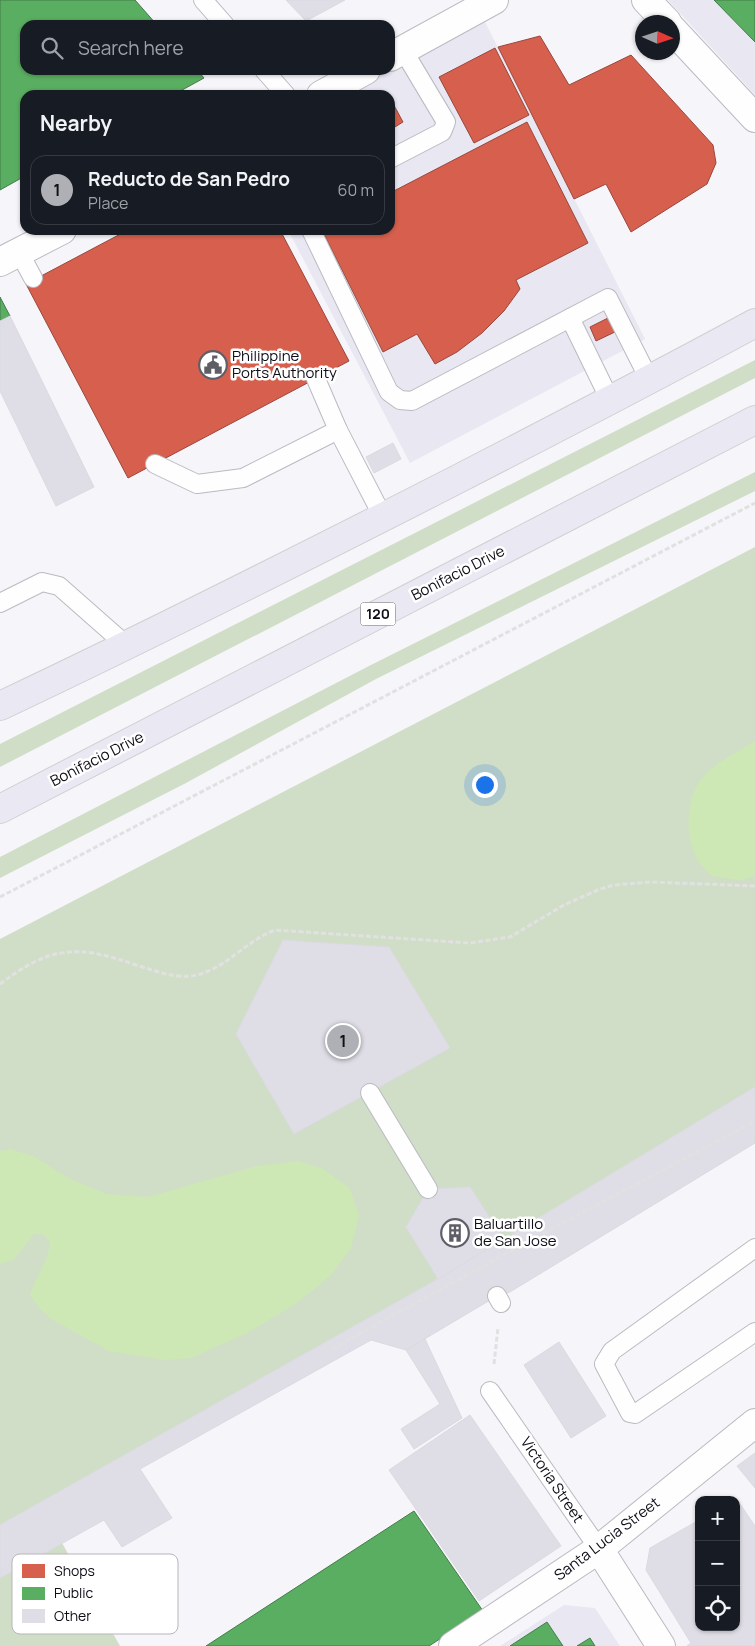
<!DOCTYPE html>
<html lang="en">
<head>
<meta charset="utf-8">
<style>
  body { margin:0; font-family:Manrope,sans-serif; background:#20242c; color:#f1f3f6 }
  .controls { position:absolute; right:15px; bottom:15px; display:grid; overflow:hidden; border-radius:10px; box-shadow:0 1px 4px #0004 }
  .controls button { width:45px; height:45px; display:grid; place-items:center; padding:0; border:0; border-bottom:1px solid #363941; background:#171b24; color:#f1f3f6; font:25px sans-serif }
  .compass { position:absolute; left:635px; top:15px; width:45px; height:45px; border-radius:50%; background:#171b24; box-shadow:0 1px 4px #0004; rotate:93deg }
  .you { position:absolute; left:484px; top:784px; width:18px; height:18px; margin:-12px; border:4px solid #fff; border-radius:50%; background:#1a73e8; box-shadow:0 0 0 8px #1a73e833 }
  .badge { display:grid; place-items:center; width:32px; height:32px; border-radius:50%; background:#afb0b5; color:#111; font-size:16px; font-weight:700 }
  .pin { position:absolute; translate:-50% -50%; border:2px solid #fff; box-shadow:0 1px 5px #0006 }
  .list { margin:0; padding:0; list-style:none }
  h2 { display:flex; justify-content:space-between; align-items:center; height:65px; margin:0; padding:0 20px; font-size:21px }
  h2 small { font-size:16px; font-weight:400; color:#9ea1a6 }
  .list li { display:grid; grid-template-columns:32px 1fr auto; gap:15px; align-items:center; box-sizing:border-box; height:70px; margin:0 10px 10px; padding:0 10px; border:1px solid #363941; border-radius:15px }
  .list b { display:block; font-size:19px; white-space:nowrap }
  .list p { margin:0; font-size:16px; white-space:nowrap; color:#9ea1a6 }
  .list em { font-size:16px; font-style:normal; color:#9ea1a6 }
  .icon { flex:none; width:28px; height:28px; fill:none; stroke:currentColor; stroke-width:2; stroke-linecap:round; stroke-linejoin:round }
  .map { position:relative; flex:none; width:755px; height:1646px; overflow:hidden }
  .search { position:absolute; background:#171b24; box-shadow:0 1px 4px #0004; left:20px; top:20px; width:375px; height:55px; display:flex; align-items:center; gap:12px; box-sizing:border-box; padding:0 18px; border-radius:15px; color:#9ea1a6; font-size:19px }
  .panel { position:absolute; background:#171b24; box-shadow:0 1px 4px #0004; left:20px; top:90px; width:375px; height:145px; border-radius:15px }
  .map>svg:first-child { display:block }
</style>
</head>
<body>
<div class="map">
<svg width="755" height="1646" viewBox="0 0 755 1646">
  <rect width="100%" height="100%" fill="#f6f5fa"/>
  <g fill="#e9e7f2">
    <path d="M668 0H755V95Z"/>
    <path d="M483 18 645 339 410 463 288 230H390V95H339L386 70H390Z"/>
    <path d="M564 1605 595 1608 620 1646H500Z"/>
  </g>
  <g fill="#d1dec7">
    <path d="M755 360V378L0 767V744Z"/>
    <path d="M755 472V491L376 679 186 783 0 878V857L369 666Z"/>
    <path d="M755 547V1087L438 1279 0 1525V939Z"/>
    <path d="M62 1543 120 1646H0V1578Z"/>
  </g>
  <g fill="#cde7b5">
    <path d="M755 741V876L744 879V881L712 876C708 872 703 867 699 862 684 839 685 797 703 777 716 762 738 752 755 741Z"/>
    <path d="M10 1149 33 1156 70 1179 106 1194 148 1197 257 1166 297 1161 321 1168 349 1187 359 1215 351 1248 331 1275 297 1303 247 1333 191 1358 164 1360 109 1351 51 1319 39 1308 30 1294C37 1276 49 1260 50 1241L42 1234H34L13 1260 0 1264V1151Z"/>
  </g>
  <g fill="#d6604d" stroke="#9a473c">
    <path d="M540 36 569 85 631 55 713 145 716 163 707 184 631 232 606 184 574 199 498 47Z"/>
    <path d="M495 48 529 115 474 143 439 77Z"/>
    <path d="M390 98 403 122 390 130Z"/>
    <path d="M527 122 588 243 516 280 520 289 504 311 482 333 457 352 435 364 417 334 383 352 322 230H390V193Z"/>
    <path d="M128 230H280L349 361 128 478 26 284Z"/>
    <path d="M610 317 617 331 596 341 590 327Z"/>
  </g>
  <g fill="#5aae61" stroke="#437d4a">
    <path d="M0 0H135L157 25H25V70H197L204 78 173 95H25V176L0 190Z"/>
    <path d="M714 0H755V42Z"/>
    <path d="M0 297 10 316 0 321Z"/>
    <path d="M414 1511 483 1611 429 1646H206Z"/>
    <path d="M547 1622 563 1646H510Z"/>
    <path d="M590 1638 595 1646H577Z"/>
  </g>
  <g fill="#dfdee6" stroke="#dadae1">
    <path d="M286 0H345L306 21Z"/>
    <path d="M10 316 94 487 56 506 0 391V321Z"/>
    <path d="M393 443 401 459 374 473 366 457Z"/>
    <path d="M283 940 389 947 450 1048 294 1134 236 1034Z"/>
    <path d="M755 1087V1143L510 1292 497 1296 406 1350 371 1340 140 1469 172 1518 122 1547 104 1520 0 1578V1525L438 1279Z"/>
    <path d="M470 1187 504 1239 438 1279 406 1227 428 1189Z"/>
    <path d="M425 1339 462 1418 414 1449 401 1429 440 1404 406 1350Z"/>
    <path d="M559 1342 606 1416 571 1438 524 1365Z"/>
    <path d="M470 1415 561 1546 479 1601 389 1470Z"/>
    <path d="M755 1453V1488L737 1466Z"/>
    <path d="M736 1498 755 1526V1646H687L691 1643 646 1570 650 1548 699 1520V1627H736V1500H732Z"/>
  </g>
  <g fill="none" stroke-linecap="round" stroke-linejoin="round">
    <defs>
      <g id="service">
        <path d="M203 0 225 25"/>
        <path d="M264 70 286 95"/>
        <path d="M390 159 442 132 446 122 403 50"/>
        <path d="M311 230 389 392 400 400 412 401 608 298 650 381"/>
        <path d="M19 252 33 278"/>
        <path d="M570 318 610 400"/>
        <path d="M316 379 338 430 383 517"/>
        <path d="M155 464 197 484 243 478 338 430"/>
        <path d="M0 603 42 582 59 586 127 646"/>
        <path d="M370 1093 428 1189"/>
        <path d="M755 1248 612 1351 604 1364 630 1413 635 1414 755 1332"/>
        <path d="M497 1296 501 1303"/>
        <path d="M490 1391 599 1549"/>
      </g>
      <g id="minor">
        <path d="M646 0 667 22"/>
        <path d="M672 29 755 118"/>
        <path d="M390 57 494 0"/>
        <path d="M321 95 366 70"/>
        <path d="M0 262 62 230"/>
      </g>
      <g id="tertiary">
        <path d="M599 1549 661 1646"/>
        <path d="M453 1646 599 1549 755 1423"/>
      </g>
      <g id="trunk">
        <path d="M0 706C153 634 303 558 454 481 555 429 656 377 755 323"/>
        <path d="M0 809 755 420"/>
      </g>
    </defs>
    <use href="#service" stroke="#bbbac1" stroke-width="20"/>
    <use href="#minor" stroke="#bbbac1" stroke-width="30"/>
    <use href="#tertiary" stroke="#bbbac1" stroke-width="30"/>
    <use href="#trunk" stroke="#d0cfd3" stroke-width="30"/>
    <g stroke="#e1e1e2" stroke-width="3" stroke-dasharray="5 2.5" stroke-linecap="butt">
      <path d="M0 897 755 503"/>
      <path d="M0 984C53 944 79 945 139 966 156 971 174 978 191 976 223 972 245 941 275 930L470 943 510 937 564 905 600 889 614 885 650 882 755 886"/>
      <path d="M332 1349 520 1246 755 1121"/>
      <path d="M494 1364 498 1328"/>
    </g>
    <use href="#service" stroke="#fefefe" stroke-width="18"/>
    <use href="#minor" stroke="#fefefe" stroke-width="28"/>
    <use href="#tertiary" stroke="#fefefe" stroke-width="28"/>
    <use href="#trunk" stroke="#eae8f2" stroke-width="28"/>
  </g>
  <defs>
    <symbol id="civic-ring" viewBox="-11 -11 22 22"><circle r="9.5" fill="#fff" stroke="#5f5e66" stroke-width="1.5"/><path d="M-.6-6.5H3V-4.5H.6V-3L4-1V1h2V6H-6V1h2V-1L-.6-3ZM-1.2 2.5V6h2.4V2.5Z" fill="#5f5e66"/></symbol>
    <symbol id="building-ring" viewBox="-11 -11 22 22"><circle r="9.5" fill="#fff" stroke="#5f5e66" stroke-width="1.5"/><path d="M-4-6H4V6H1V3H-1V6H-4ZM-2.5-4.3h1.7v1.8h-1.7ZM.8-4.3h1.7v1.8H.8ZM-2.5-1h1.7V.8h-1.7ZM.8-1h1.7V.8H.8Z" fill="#5f5e66"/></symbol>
  </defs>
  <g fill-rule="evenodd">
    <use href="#civic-ring" x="197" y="349" width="32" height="32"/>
    <use href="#building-ring" x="439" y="1217" width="32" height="32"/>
  </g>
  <g text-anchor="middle" stroke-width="5" stroke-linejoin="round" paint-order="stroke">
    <rect fill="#fff" stroke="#56555c" stroke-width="1" x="360.5" y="602.5" width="35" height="23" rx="4"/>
    <g font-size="14" font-weight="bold" fill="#0e0c16">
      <text x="378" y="619">120</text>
    </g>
    <g font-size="15" fill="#0e0c16" stroke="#fff" text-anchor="start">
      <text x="232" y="361">Philippine<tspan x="232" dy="17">Ports Authority</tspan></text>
      <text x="474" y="1229">Baluartillo<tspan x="474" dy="17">de San Jose</tspan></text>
    </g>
    <g font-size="15" fill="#0e0c16" stroke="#fff">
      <text transform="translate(458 573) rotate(-27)" y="5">Bonifacio Drive</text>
      <text transform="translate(97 759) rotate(-27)" y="5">Bonifacio Drive</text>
      <text transform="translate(552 1480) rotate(56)" y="5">Victoria Street</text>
      <text transform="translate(607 1539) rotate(-37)" y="5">Santa Lucia Street</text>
    </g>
  </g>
  <rect x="12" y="1554" width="166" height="80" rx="8" fill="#fff" stroke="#b7b6b9" stroke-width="1"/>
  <rect x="22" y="1564" width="23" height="14" fill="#d6604d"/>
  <rect x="22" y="1587" width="23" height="13" fill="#5aae61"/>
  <rect x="22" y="1609" width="23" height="14" fill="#dfdee6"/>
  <g font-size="14" fill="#0e0c16">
    <text x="54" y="1576">Shops</text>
    <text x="54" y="1598">Public</text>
    <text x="54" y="1621">Other</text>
  </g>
</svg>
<div class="controls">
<button>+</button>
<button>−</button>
<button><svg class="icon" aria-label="locate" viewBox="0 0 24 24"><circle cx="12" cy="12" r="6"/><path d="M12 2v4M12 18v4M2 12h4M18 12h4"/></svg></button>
</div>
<svg class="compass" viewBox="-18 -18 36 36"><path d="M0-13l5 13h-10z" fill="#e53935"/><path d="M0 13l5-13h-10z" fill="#9ea1a6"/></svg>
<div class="you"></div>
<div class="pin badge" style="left:343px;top:1041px">1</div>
<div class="search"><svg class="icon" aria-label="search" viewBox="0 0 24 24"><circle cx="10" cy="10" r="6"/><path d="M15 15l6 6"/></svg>Search here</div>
<section class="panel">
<h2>Nearby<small></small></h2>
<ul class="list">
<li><span class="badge">1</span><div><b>Reducto de San Pedro</b><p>Place</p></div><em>60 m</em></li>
</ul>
</section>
</div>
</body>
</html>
